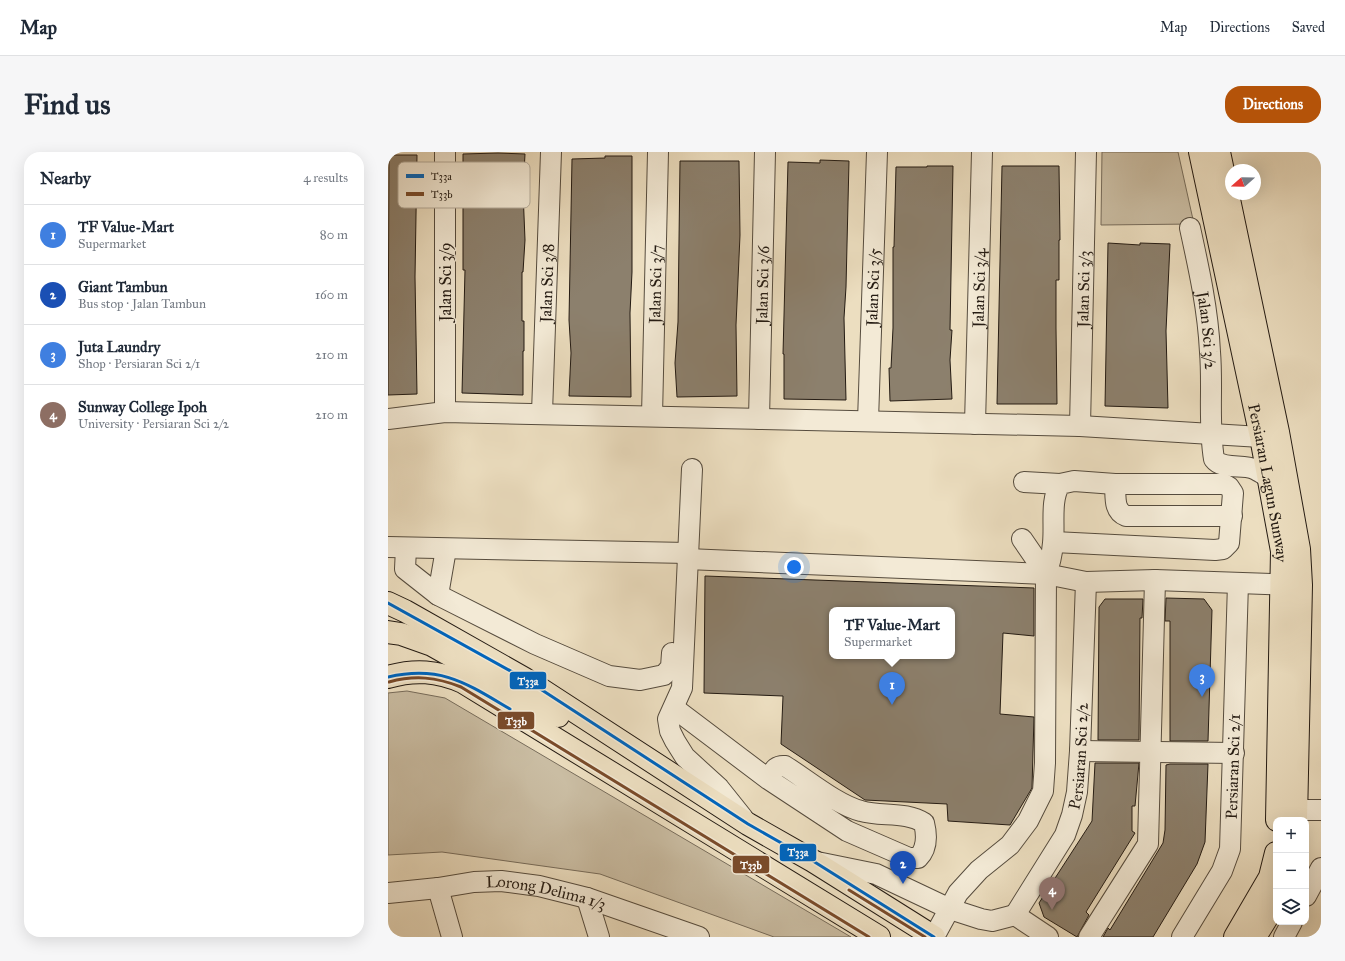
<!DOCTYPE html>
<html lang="en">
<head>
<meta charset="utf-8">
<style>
  body { margin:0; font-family:"IM FELL Great Primer",serif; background:#f6f6f7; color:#1f2937 }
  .controls { position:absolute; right:12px; bottom:12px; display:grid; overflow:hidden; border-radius:8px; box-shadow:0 4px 16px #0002 }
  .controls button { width:36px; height:36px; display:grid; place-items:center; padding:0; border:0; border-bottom:1px solid #e0e1e3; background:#fff; color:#1f2937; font:20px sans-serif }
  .compass { position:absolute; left:837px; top:12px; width:36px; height:36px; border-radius:50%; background:#fff; box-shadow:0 4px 16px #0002; rotate:250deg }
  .you { position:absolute; left:406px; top:415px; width:14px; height:14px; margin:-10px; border:3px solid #fff; border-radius:50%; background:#1a73e8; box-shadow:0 0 0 6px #1a73e833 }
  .badge { display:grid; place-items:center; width:26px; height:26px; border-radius:50%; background:#b45309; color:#fff; font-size:13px; font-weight:700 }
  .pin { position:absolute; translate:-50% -33px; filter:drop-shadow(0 1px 2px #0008) }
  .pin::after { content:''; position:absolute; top:21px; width:14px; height:12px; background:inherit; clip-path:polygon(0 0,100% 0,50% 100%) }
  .popup { position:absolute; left:441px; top:455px; width:126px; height:52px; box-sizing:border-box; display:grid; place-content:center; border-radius:8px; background:#fff; filter:drop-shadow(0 1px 3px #0005); font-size:13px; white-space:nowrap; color:#747a83 }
  .popup b { font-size:15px; color:#1f2937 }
  .popup::after { content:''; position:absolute; left:50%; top:100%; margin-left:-8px; border:8px solid transparent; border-top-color:#fff }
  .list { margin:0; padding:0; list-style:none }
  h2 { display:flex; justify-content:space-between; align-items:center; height:52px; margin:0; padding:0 16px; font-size:17px }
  h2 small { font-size:13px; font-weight:400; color:#747a83 }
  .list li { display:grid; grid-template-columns:26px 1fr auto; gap:12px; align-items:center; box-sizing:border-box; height:60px; padding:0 16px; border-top:1px solid #e0e1e3 }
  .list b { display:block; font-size:15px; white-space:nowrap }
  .list p { margin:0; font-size:13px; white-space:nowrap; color:#747a83 }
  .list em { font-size:13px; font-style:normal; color:#747a83 }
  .icon { flex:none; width:22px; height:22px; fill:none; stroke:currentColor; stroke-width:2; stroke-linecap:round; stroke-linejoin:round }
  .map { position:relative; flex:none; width:933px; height:785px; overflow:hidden; border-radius:16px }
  header { display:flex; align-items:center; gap:24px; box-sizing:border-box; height:56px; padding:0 20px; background:#fff; border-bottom:1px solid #e0e1e3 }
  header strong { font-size:19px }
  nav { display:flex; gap:22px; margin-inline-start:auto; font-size:14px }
  .intro { display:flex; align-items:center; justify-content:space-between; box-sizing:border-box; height:96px; padding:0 24px }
  h1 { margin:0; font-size:28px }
  .button { padding:10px 18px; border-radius:16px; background:#b45309; color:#fff; font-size:14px; font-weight:700 }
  main { display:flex; gap:24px; padding:0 24px }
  aside { flex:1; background:#fff; border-radius:16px; box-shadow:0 4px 16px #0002 }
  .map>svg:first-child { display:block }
</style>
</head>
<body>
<header>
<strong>Map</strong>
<nav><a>Map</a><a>Directions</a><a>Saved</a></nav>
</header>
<div class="intro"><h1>Find us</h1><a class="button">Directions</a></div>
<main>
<aside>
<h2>Nearby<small>4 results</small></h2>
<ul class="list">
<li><span class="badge" style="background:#3f7fe0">1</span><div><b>TF Value-Mart</b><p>Supermarket</p></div><em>80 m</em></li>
<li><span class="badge" style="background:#1a4fb4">2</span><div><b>Giant Tambun</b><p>Bus stop · Jalan Tambun</p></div><em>160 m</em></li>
<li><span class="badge" style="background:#3f7fe0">3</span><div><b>Juta Laundry</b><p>Shop · Persiaran Sci 2/1</p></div><em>210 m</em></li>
<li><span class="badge" style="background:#8d6e63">4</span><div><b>Sunway College Ipoh</b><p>University · Persiaran Sci 2/2</p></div><em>210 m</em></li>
</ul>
</aside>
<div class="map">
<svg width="933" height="785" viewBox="0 0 933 785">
  <rect width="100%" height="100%" fill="#ecdec0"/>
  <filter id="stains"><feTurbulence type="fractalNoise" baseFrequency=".005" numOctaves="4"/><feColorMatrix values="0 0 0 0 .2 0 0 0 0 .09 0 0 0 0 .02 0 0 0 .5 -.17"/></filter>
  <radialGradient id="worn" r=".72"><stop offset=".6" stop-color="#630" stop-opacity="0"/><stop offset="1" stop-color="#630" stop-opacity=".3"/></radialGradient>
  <g fill="#cabda3" stroke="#776c5b">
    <path d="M714 0H790L806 72 713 73Z"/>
    <path d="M19 539 57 546 463 785H386L212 722 54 700 0 703V541Z"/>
  </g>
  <g fill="#8c806d" stroke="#241b13" fill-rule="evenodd">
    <path d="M110 1 137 2 135 39 137 88 135 120H134V169H136V199H135V243L74 241 77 118H75V2Z"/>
    <path d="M1 3H29L27 125 29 242 0 243Z"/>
    <path d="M217 4H244V120L242 161 243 245 181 244 183 201 181 168 184 7 217 6Z"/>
    <path d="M432 8 461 9 458 135 456 166 458 248 396 247V202H395L400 10 432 11Z"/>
    <path d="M292 9H351L352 83 348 173 349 244 289 245 287 211 290 170Z"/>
    <path d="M539 14H565L562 178H564L562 208 564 247 502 249 501 216H503L505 176V95H506L508 15H539Z"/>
    <path d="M614 14H671L672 88H671V128H668V176L669 252H609Z"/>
    <path d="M720 91 752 93V91L782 92 778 179 780 256 717 254Z"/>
    <path d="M317 424 646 436V484L615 481 612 562 646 565 644 636 622 673 560 669 559 652 477 648 393 592 395 544 316 541ZM444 458H564V504H444Z"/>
    <path d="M778 446 816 447 824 458 820 589H782V469H777Z"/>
    <path d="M717 447H755L754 466H752L751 588H710L711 455Z"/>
    <path d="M707 611H751L747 654H744V679L747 681 698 760 701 763 689 785 656 765 651 751 704 669Z"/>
    <path d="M782 612H820L817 690 809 712 765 785H715L720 776 722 778 775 691 777 678 778 613Z"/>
  </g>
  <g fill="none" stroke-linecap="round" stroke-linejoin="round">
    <defs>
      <g id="minor">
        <path id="s1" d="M802 76C811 117 820 158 822 200 825 236 820 271 826 307 834 318 855 312 866 317 871 319 876 323 880 325"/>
        <path d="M57 260V0"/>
        <path id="s2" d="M154 261 163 0"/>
        <path id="s3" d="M264 264 270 0"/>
        <path d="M0 267 57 260 692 274 873 285 888 281"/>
        <path id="s4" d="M371 267 377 0"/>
        <path id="s5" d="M480 269 489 0"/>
        <path id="s6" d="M587 272 594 0"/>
        <path id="s7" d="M692 274 698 0"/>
        <path d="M304 317 294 536 280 567 282 579 287 589 297 605 331 636 355 666"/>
        <path d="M636 330 672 332"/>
        <path d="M727 332C728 344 725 359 738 364H844"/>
        <path d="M634 387 658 422"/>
        <path d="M0 395 300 401"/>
        <path d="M18 396 17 417 50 443 147 492 221 524 252 528 276 523 283 515 284 501"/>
        <path d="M299 407 658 422 698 430 767 428 909 433"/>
        <path d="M50 443 58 397"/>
        <path d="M286 556 380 627 459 679 521 706H530C539 697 539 683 536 671 518 659 493 665 473 659 449 653 418 627 397 614 387 613 385 620 380 627"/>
        <path d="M692 599 846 601"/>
        <path d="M893 658H933"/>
        <path d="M429 710 488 722 562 757 593 767 604 769 627 763"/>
        <path d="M50 736 64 785"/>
        <path id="s8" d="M0 741 50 736 86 730 113 729 151 734 199 746 311 785"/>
        <path d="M918 744 933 716"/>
        <path d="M199 746 211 785"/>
        <path id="s9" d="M627 763 677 683 684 663 689 640 692 599 698 430"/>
        <path d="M627 763 660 785"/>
        <path d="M546 785 570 741 591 718 622 693 640 669 655 639 657 611 658 422C662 412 664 402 665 391 667 371 662 349 672 332L686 329 727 332H836L841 335 845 341 841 391 835 397 827 398 666 390"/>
        <path d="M701 785 760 692 767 428"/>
        <path id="s10" d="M794 785 834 719 842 697 850 431"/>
        <path d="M896 785 904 770"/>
      </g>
      <g id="major">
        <path id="s11" d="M812 0 873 285 894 399 889 668"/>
        <path d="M831 0 890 280 911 397 913 433 908 668"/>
        <path d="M0 451 17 459 137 527 360 672 425 709 546 785"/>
        <path d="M0 480 13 482 44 493 170 564"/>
        <path d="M0 525C27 517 49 519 75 530L491 785"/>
        <path d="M847 785 882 725 888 701"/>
        <path d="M867 785 888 751"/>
      </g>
    </defs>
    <use href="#minor" stroke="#564c3e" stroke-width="22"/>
    <use href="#major" stroke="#241b13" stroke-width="24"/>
    <use href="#minor" stroke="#f3ead6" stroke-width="20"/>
    <use href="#major" stroke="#ecdec0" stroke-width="22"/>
    <defs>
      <g id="bus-1">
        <path d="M0 451 137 527 360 672 425 709 546 785"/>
        <path d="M0 525C53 513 78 531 122 557"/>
      </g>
      <g id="bus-2">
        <path d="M1 530C27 523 48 525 73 535L481 785"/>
        <path d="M461 738 537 785"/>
      </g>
    </defs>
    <use href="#bus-1" stroke="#f3ead6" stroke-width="6"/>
    <use href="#bus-2" stroke="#f3ead6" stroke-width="6"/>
    <use href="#bus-1" stroke="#0065bd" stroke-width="3"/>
    <use href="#bus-2" stroke="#7a4b2a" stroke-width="3"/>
  </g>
  <g text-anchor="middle" stroke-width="3" stroke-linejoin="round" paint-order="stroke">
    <g font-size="16" fill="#241b13" stroke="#f3ead6">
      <text transform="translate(57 130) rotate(-90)" y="6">Jalan Sci 3/9</text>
      <text dy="6" stroke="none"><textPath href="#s2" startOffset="130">Jalan Sci 3/8</textPath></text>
      <text dy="6" stroke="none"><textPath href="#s3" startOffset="132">Jalan Sci 3/7</textPath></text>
      <text dy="6" stroke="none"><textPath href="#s4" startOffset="134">Jalan Sci 3/6</textPath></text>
      <text dy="6" stroke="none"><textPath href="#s5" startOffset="134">Jalan Sci 3/5</textPath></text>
      <text dy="6" stroke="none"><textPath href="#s6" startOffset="136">Jalan Sci 3/4</textPath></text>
      <text dy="6" stroke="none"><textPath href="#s7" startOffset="137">Jalan Sci 3/3</textPath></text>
      <text dy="6" stroke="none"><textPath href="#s1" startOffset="104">Jalan Sci 3/2</textPath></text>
      <text dy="6" stroke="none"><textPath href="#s11" startOffset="338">Persiaran Lagun Sunway</textPath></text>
      <text dy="6" stroke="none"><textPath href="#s9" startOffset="175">Persiaran Sci 2/2</textPath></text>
      <text dy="6" stroke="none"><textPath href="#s10" startOffset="183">Persiaran Sci 2/1</textPath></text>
      <text dy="6" stroke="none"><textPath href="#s8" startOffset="160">Lorong Delima 1/3</textPath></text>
    </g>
  </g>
  <rect x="10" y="10" width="132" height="46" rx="6" fill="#f3ead6" stroke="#b5ac9c" stroke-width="1"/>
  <rect x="18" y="22" width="18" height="4" fill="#0065bd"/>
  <rect x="18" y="40" width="18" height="4" fill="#7a4b2a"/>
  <g font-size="11" fill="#241b13">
    <text x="43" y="28">T33a</text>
    <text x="43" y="46">T33b</text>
  </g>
  <g stroke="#f3ead6" stroke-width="1.5">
    <rect x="121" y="519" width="38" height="19" rx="4" fill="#0065bd"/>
    <rect x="109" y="559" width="38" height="19" rx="4" fill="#7a4b2a"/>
    <rect x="391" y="691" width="38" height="19" rx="4" fill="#0065bd"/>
    <rect x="344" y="703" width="38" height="19" rx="4" fill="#7a4b2a"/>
  </g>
  <g font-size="11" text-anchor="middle" font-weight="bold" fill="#fff">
    <text x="140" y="533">T33a</text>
    <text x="128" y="573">T33b</text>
    <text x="410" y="704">T33a</text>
    <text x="363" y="717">T33b</text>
  </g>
  <rect width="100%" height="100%" filter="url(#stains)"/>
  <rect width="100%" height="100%" fill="url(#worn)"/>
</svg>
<div class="controls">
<button>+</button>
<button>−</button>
<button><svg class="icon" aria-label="layers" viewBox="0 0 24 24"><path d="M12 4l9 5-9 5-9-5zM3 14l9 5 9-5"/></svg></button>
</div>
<svg class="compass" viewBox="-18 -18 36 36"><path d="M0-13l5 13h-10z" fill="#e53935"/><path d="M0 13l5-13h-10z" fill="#747a83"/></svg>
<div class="you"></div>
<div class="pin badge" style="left:504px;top:553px;background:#3f7fe0">1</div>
<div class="popup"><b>TF Value-Mart</b>Supermarket</div>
<div class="pin badge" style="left:515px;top:732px;background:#1a4fb4">2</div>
<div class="pin badge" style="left:814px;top:545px;background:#3f7fe0">3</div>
<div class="pin badge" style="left:664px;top:758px;background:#8d6e63">4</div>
</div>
</main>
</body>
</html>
